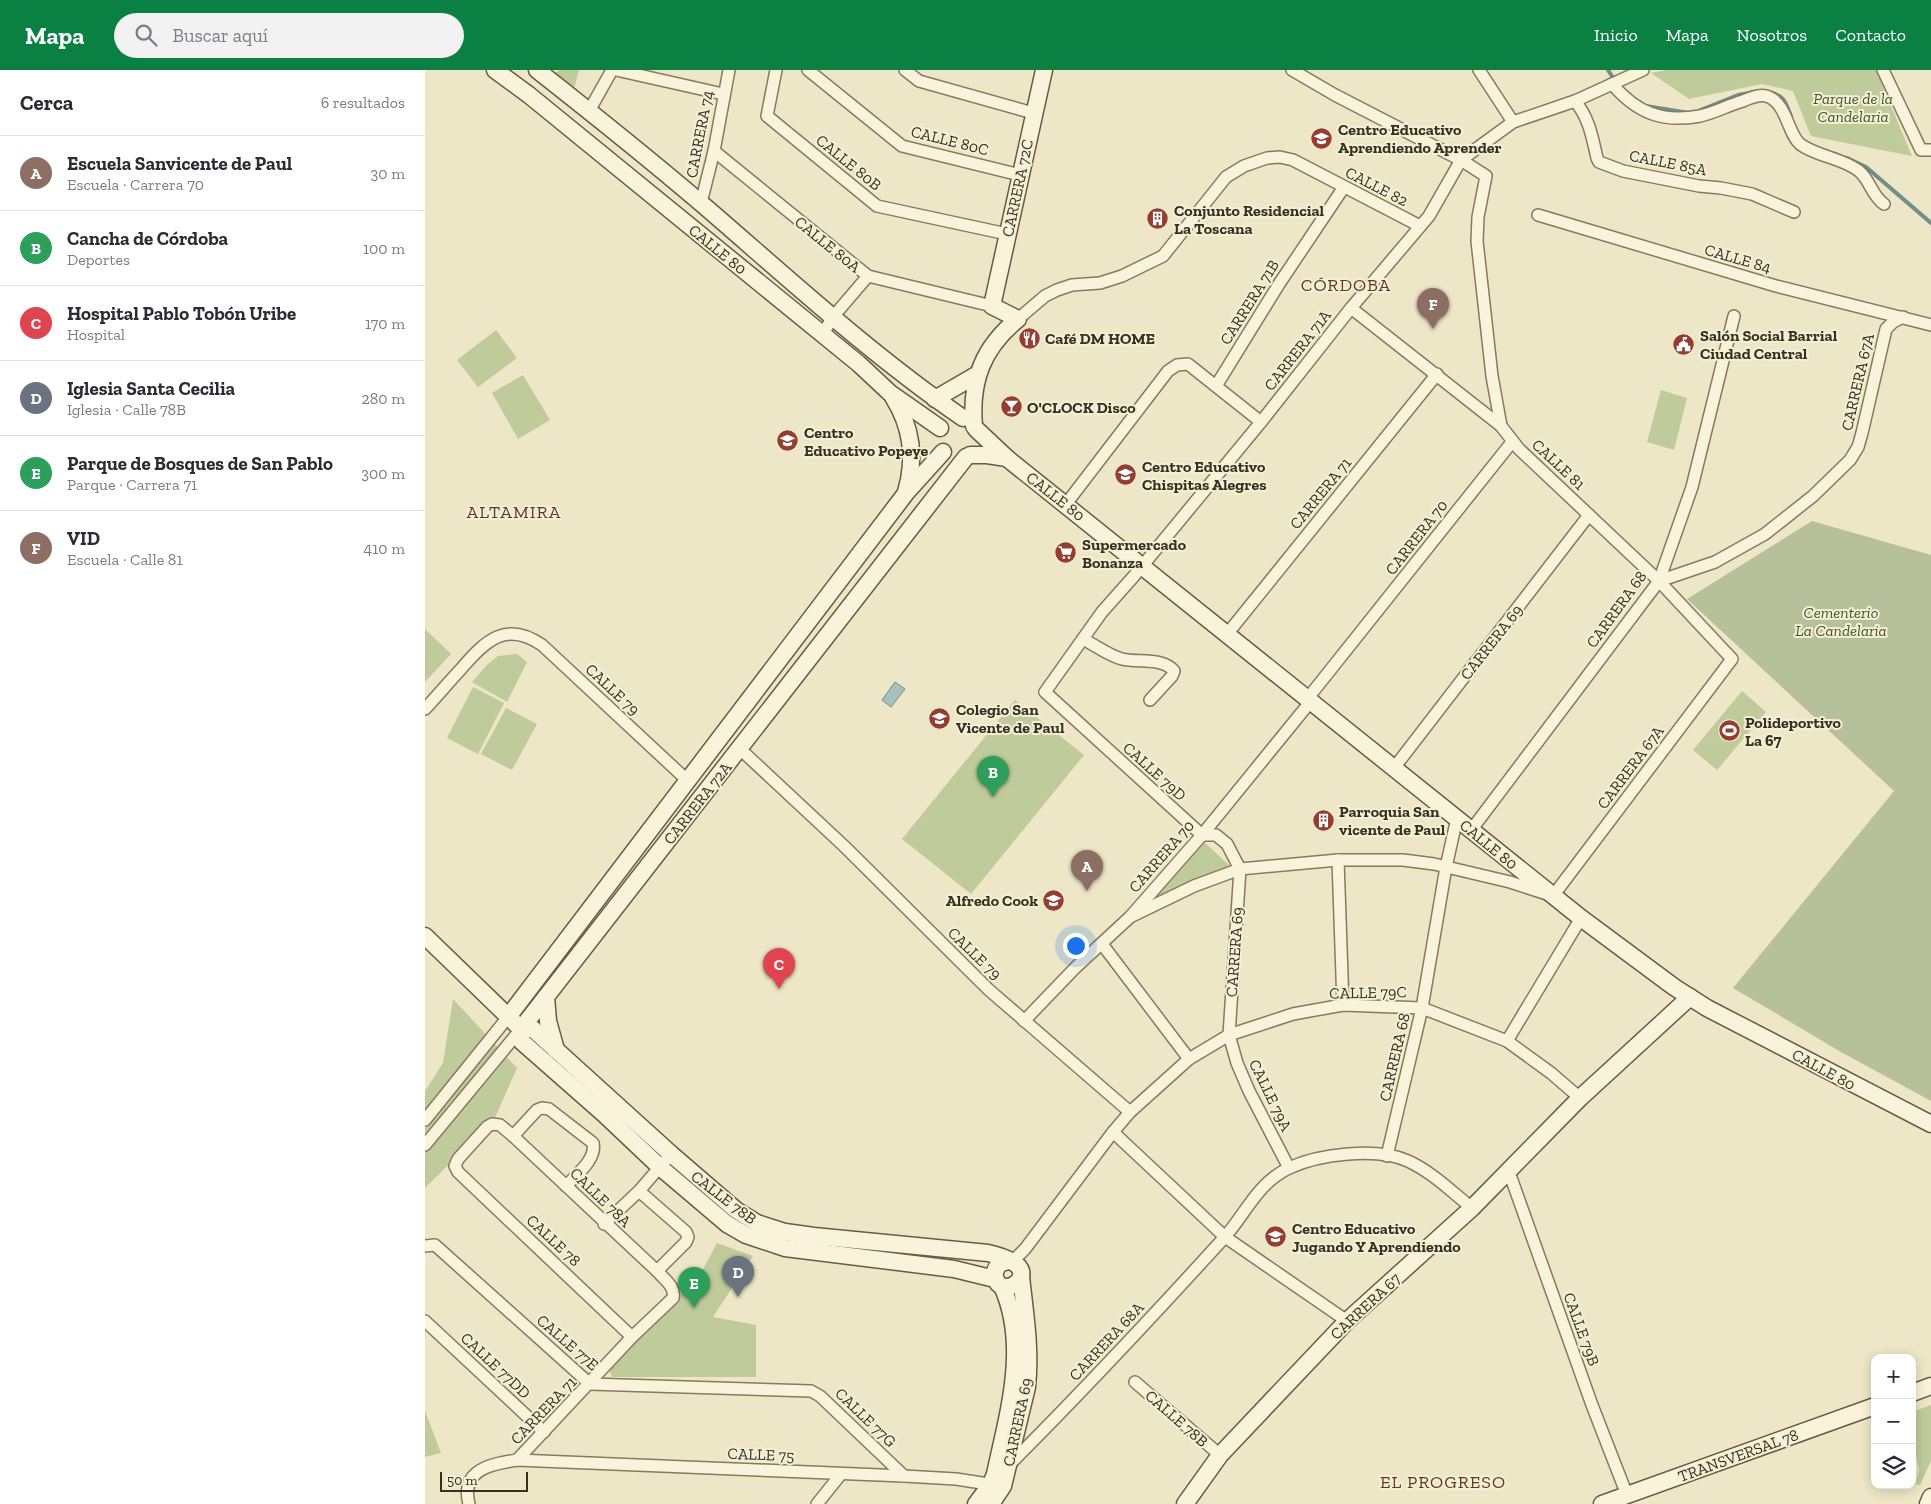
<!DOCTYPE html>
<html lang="es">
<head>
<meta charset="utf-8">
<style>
  body { margin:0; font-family:"Zilla Slab",serif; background:#f2f2f3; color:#2b2b33 }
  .controls { position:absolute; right:15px; bottom:15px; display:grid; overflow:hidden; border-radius:10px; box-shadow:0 2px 12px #0003 }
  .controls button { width:45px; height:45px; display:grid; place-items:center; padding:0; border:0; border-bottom:1px solid #e1e1e2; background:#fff; color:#2b2b33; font:25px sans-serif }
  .scale { position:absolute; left:15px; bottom:12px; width:88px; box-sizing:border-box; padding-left:5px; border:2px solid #392f20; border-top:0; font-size:14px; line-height:18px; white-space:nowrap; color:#392f20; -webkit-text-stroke:4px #f4f0d6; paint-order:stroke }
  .you { position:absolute; left:650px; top:875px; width:18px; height:18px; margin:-12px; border:4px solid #fff; border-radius:50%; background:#1a73e8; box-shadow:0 0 0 8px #1a73e833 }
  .badge { display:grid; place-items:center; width:32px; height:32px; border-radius:50%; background:#0b8043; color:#fff; font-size:16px; font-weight:700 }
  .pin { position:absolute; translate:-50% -41px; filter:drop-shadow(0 1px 2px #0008) }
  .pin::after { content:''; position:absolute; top:26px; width:18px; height:15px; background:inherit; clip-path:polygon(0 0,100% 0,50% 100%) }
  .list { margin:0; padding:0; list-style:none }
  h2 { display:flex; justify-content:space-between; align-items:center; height:65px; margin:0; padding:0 20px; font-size:21px }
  h2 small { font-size:16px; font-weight:400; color:#7c7c81 }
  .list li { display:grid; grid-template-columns:32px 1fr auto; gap:15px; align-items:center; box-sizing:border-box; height:75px; padding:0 20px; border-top:1px solid #e1e1e2 }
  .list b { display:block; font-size:19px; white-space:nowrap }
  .list p { margin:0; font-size:16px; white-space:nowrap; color:#7c7c81 }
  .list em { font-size:16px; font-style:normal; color:#7c7c81 }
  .icon { flex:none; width:28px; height:28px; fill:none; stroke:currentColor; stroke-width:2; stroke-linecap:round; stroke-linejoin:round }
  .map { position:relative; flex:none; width:1506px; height:1434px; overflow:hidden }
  header { display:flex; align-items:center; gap:30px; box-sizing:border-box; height:70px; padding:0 25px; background:#0b8043; color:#fff }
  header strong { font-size:24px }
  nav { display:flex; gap:28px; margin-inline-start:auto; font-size:18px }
  .search { width:350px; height:45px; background:#f2f2f3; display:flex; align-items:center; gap:12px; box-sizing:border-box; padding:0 18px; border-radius:28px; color:#7c7c81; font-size:19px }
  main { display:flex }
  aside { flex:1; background:#fff }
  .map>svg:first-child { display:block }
</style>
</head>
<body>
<header>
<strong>Mapa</strong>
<div class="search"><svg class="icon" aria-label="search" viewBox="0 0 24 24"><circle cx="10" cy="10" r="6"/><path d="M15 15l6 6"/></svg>Buscar aquí</div>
<nav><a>Inicio</a><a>Mapa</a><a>Nosotros</a><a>Contacto</a></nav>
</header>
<main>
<aside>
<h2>Cerca<small>6 resultados</small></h2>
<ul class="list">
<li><span class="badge" style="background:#8d6e63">A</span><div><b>Escuela Sanvicente de Paul</b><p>Escuela · Carrera 70</p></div><em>30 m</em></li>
<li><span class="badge" style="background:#2e9e5b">B</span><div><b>Cancha de Córdoba</b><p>Deportes</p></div><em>100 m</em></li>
<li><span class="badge" style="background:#e0444e">C</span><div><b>Hospital Pablo Tobón Uribe</b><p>Hospital</p></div><em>170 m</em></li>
<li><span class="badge" style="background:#6b7280">D</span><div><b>Iglesia Santa Cecilia</b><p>Iglesia · Calle 78B</p></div><em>280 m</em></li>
<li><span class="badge" style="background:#2e9e5b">E</span><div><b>Parque de Bosques de San Pablo</b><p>Parque · Carrera 71</p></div><em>300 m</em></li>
<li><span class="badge" style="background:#8d6e63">F</span><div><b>VID</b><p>Escuela · Calle 81</p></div><em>410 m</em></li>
</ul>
</aside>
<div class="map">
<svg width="1506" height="1434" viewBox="0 0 1506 1434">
  <rect width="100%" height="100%" fill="#ede7c7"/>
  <g fill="#bfcb9b">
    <path d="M135 0H154L149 19 128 4Z"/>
    <path d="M1241 0H1451L1487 86 1386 66 1368 21 1337 14 1264 29 1226 3Z"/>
    <path d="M71 260 92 288 53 317 32 290Z"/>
    <path d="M98 305 125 350 93 369 67 323Z"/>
    <path d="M1236 320 1262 328 1249 380 1222 372Z"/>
    <path d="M0 559 26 584 0 612Z"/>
    <path d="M92 584 102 592 82 632 47 612 62 595 73 586Z"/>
    <path d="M48 617 79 633 53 684 22 668Z"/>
    <path d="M1317 621 1341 642 1292 700 1268 680Z"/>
    <path d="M590 630 659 685 546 824 477 769Z"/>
    <path d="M81 638 112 654 87 700 56 684Z"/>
    <path d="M777 770 807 798 737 829 731 823Z"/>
    <path d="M28 929 92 998 69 1050 0 1118V1021L18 993Z"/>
    <path d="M292 1173 328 1186 288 1247 331 1255V1307H187L184 1299 253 1229 278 1199Z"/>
    <path d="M1506 1335V1391L1495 1415 1490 1414 1494 1400 1491 1386 1487 1380V1342Z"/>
    <path d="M0 1341 16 1383 0 1387Z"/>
  </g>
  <path fill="#b6c09a" d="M1387 451 1506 485V1031L1416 982 1308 918 1469 721 1262 529Z"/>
  <path fill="#a8c1bd" stroke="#6f8f8b" d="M470 612 480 619 466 637 457 630Z"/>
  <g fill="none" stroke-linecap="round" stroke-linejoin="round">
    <g stroke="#6f8f8b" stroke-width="4">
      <path d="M1183 0 1190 11"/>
      <path d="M1344 22C1360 26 1360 32 1366 46"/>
      <path d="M1221 36 1264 43"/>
      <path d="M1273 41 1313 25 1335 21"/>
      <path d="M1422 88 1441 97 1506 153"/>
    </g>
    <defs>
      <g id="street">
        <path d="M191 0 298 24"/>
        <path d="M351 0 342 46 452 136 582 164"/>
        <path d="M383 0 477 76 595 105"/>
        <path d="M480 0 494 11 608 43"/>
        <path d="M867 0 910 25 1036 90 1061 106 1053 147 1052 171 1067 306 1076 356"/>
        <path d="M1054 0 1088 52"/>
        <path d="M1458 0 1496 80H1506"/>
        <path d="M1187 14C1212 43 1237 53 1275 46 1289 43 1304 35 1318 31 1325 28 1336 23 1344 27 1362 35 1363 64 1375 74 1390 86 1418 88 1434 101 1445 110 1447 126 1459 134"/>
        <path d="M1150 31C1164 48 1167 66 1172 88L1174 92 1198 101 1274 116 1296 118 1327 124 1369 142"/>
        <path d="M164 41 187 0"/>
        <path d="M289 81 443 206 567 236"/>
        <path d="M276 133 289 81 304 0"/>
        <path d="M1113 145 1351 216 1506 255"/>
        <path d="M593 249 620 226 632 220 647 215 675 213 697 206 738 186 801 107 819 96 842 88 855 87 868 90 995 156"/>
        <path d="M398 264 407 248 443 206"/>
        <path d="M791 316 854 214 919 117"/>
        <path d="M641 434 743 301 752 295 763 294 836 352"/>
        <path d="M1234 511 1290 492 1340 464 1388 426 1425 390 1433 377 1437 363 1461 259 1468 252 1478 247"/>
        <path d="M803 563 1012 304"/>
        <path d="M658 569C670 575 684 586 697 589 713 593 738 587 749 601L747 606 725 630"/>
        <path d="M883 628 1087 372"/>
        <path d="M0 639C12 626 24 612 36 599 60 571 81 550 117 575L263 711"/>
        <path d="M314 678 419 776 564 920 705 1042"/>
        <path d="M969 698 1164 445"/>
        <path d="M1047 759 1234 511 1267 417 1309 246"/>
        <path d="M913 790 918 935"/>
        <path d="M705 847 769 816 815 799 913 790H978L1009 794 1085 812 1128 826 1307 589 1234 511 1094 379 1076 356 926 238"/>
        <path d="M677 874 764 989"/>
        <path d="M599 951 651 897 705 847 777 765 886 631"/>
        <path d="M1082 971 1156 848"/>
        <path d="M0 1050 83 947"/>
        <path d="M688 1062 800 1167 922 1251"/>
        <path d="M88 1066 112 1040 117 1038 124 1039 168 1073C172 1089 151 1105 141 1116"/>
        <path d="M0 1075 96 959"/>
        <path d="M962 1086 997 938 1021 797 1032 748"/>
        <path d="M864 1098 824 1021 812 993 804 965 815 799 802 774 791 765H777L620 622 677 542 709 506 836 352 926 238 1004 146 1036 90 1088 52 1150 31 1218 0"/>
        <path d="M1084 1102 1167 1335 1202 1425"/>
        <path d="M214 1121 261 1162 263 1167 261 1172 232 1201"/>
        <path d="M179 1154 214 1121 246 1084"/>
        <path d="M0 1176 10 1175 165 1314 386 1321 395 1326 479 1406"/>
        <path d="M587 1192 600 1179 688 1062 705 1042 764 989 804 965 868 944 918 935 997 938 1082 971 1126 1003 1155 1028"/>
        <path d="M0 1251 119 1362"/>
        <path d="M710 1312 795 1385"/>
        <path d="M92 1390 207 1267 248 1228C251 1217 239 1209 232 1201L88 1066 75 1055 67 1054 62 1057 33 1089 30 1096 33 1102 207 1267"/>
        <path d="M584 1395C657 1322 728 1246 798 1169 821 1144 831 1114 864 1098 894 1084 952 1077 983 1091 1007 1102 1027 1122 1047 1138"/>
        <path d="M44 1434C35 1399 67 1394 92 1390L479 1406 531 1409 570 1415"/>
        <path d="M392 1434 416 1404"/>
      </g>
      <g id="secondary">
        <path d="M70 0 104 25 434 294 465 323 515 358"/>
        <path d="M112 0C168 44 223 88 277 134 363 208 445 284 538 348"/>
        <path d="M468 327C487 357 491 388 481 422"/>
        <path d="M510 329 553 304"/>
        <path d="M549 356C545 311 558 277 593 249L567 236 619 0"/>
        <path d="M551 359 583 389 1156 848 1249 917 1282 938 1506 1054"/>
        <path d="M545 385H562L582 388"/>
        <path d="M0 866 96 959H108L246 1084 311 1140 332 1153 360 1162 389 1166 563 1183C572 1185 585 1189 592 1195 608 1210 575 1229 570 1207 569 1201 572 1196 576 1193L583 1191"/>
        <path d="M121 927 123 951 131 980"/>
        <path d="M83 947 481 423 518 382"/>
        <path d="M96 959 541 387"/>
        <path d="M96 959V971L179 1044 236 1098 302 1154 321 1165 360 1178 529 1199 570 1209"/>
        <path d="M1487 1323 1506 1316"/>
        <path d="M551 1434 566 1414 570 1404C583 1343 604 1276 577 1216"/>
        <path d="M566 1434 578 1416 602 1317C606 1280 600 1243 596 1207"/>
        <path d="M760 1434 795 1385 922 1251 1047 1138 1155 1028 1265 927"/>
        <path d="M1177 1434 1450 1336"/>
        <path d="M1503 1434 1506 1427"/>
      </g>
    </defs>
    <use href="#street" stroke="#887a5d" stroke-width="14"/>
    <use href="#secondary" stroke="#6a5b40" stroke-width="19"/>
    <use href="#street" stroke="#f8f3da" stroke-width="11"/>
    <use href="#secondary" stroke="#f8f3da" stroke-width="16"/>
  </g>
  <defs>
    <symbol id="school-disc" viewBox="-11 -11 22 22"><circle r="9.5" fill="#943d30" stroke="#f4f0d6"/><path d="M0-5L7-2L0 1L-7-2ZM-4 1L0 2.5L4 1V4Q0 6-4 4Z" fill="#fff"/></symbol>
    <symbol id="building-disc" viewBox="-11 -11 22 22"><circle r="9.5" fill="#943d30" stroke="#f4f0d6"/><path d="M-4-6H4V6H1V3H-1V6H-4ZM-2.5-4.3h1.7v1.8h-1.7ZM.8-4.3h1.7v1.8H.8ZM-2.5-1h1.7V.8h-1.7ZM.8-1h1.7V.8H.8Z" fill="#fff"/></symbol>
    <symbol id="restaurant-disc" viewBox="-11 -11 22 22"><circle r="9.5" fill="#943d30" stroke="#f4f0d6"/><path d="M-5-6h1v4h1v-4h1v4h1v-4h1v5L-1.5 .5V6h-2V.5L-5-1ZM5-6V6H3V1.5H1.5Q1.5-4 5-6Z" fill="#fff"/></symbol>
    <symbol id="civic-disc" viewBox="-11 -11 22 22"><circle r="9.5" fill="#943d30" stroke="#f4f0d6"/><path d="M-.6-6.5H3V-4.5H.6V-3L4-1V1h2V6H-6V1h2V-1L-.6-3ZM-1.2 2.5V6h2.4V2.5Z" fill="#fff"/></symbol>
    <symbol id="bar-disc" viewBox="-11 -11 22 22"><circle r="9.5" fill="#943d30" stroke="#f4f0d6"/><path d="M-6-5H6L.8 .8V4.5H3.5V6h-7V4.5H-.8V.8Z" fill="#fff"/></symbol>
    <symbol id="supermarket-disc" viewBox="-11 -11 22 22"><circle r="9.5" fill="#943d30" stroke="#f4f0d6"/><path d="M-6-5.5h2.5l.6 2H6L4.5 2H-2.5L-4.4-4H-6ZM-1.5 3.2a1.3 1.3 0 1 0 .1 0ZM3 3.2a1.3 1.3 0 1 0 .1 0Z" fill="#fff"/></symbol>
    <symbol id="stadium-disc" viewBox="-11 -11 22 22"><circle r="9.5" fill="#943d30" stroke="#f4f0d6"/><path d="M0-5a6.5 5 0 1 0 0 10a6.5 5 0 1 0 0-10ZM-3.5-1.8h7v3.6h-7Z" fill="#fff"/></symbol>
  </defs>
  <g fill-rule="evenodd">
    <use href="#school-disc" x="884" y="56" width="25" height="25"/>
    <use href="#building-disc" x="720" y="136" width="25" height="25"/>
    <use href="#restaurant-disc" x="592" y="256" width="25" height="25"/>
    <use href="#civic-disc" x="1246" y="262" width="25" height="25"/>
    <use href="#bar-disc" x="574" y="324" width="25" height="25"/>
    <use href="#school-disc" x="350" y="358" width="25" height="25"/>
    <use href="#school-disc" x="688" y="392" width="25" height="25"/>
    <use href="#supermarket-disc" x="628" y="470" width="25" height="25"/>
    <use href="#school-disc" x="502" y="636" width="25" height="25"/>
    <use href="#stadium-disc" x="1292" y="648" width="25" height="25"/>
    <use href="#building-disc" x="886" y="738" width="25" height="25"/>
    <use href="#school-disc" x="616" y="818" width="25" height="25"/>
    <use href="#school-disc" x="838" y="1154" width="25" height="25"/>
  </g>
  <g text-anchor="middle" stroke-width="4" stroke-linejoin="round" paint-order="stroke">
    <g font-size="16" font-style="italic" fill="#435428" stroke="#f4f0d6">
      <text x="1428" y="34">Parque de la<tspan x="1428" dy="18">Candelaria</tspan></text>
      <text x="1416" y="548">Cementerio<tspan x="1416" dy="18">La Candelaria</tspan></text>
    </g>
    <g font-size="16" font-weight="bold" fill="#392f20" stroke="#f4f0d6" text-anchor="start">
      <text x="913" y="65">Centro Educativo<tspan x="913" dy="18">Aprendiendo Aprender</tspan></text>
      <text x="749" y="146">Conjunto Residencial<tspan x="749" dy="18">La Toscana</tspan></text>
      <text x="1275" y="271">Salón Social Barrial<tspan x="1275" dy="18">Ciudad Central</tspan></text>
      <text x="620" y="274">Café DM HOME</text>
      <text x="602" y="343">O'CLOCK Disco</text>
      <text x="379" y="368">Centro<tspan x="379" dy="18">Educativo Popeye</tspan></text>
      <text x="717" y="402">Centro Educativo<tspan x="717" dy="18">Chispitas Alegres</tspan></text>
      <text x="657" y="480">Supermercado<tspan x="657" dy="18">Bonanza</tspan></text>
      <text x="531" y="645">Colegio San<tspan x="531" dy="18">Vicente de Paul</tspan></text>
      <text x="1320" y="658">Polideportivo<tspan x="1320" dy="18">La 67</tspan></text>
      <text x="914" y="747">Parroquia San<tspan x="914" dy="18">vicente de Paul</tspan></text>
      <text x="613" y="836" text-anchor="end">Alfredo Cook</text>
      <text x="867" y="1164">Centro Educativo<tspan x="867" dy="18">Jugando Y Aprendiendo</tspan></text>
    </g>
    <g font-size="16" fill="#392f20" stroke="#f4f0d6">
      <text transform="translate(274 64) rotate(-79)" y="6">CARRERA 74</text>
      <text transform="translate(525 70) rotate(14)" y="6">CALLE 80C</text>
      <text transform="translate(424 92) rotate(39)" y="6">CALLE 80B</text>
      <text transform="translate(1243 92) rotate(11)" y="6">CALLE 85A</text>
      <text transform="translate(952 116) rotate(27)" y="6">CALLE 82</text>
      <text transform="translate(592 118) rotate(-78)" y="6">CARRERA 72C</text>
      <text transform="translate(403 174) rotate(39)" y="6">CALLE 80A</text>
      <text transform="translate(293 179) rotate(39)" y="6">CALLE 80</text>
      <text transform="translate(1313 188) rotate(16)" y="6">CALLE 84</text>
      <text transform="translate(824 232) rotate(-58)" y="6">CARRERA 71B</text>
      <text transform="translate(872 280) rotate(-52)" y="6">CARRERA 71A</text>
      <text transform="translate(1432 312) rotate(-77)" y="6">CARRERA 67A</text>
      <text transform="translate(1134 394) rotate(43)" y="6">CALLE 81</text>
      <text transform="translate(895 423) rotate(-51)" y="6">CARRERA 71</text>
      <text transform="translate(631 426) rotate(38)" y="6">CALLE 80</text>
      <text transform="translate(991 467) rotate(-52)" y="6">CARRERA 70</text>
      <text transform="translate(1191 539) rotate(-54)" y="6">CARRERA 68</text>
      <text transform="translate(1066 572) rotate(-52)" y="6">CARRERA 69</text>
      <text transform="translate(188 619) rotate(43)" y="6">CALLE 79</text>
      <text transform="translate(1205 697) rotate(-53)" y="6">CARRERA 67A</text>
      <text transform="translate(730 701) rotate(42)" y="6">CALLE 79D</text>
      <text transform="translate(272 733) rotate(-52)" y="6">CARRERA 72A</text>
      <text transform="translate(1064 774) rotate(39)" y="6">CALLE 80</text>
      <text transform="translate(736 786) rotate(-49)" y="6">CARRERA 70</text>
      <text transform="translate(809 882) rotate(-86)" y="6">CARRERA 69</text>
      <text transform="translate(550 883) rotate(44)" y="6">CALLE 79</text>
      <text transform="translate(943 922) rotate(-1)" y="6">CALLE 79C</text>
      <text transform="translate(969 987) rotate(-77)" y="6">CARRERA 68</text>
      <text transform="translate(1399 999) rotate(28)" y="6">CALLE 80</text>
      <text transform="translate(846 1025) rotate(64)" y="6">CALLE 79A</text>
      <text transform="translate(176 1127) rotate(44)" y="6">CALLE 78A</text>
      <text transform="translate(299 1127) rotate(37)" y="6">CALLE 78B</text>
      <text transform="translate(129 1170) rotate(43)" y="6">CALLE 78</text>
      <text transform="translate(940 1236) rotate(-43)" y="6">CARRERA 67</text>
      <text transform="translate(1157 1259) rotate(70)" y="6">CALLE 79B</text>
      <text transform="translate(681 1271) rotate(-47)" y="6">CARRERA 68A</text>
      <text transform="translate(143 1272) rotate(41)" y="6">CALLE 77E</text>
      <text transform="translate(71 1295) rotate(43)" y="6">CALLE 77DD</text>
      <text transform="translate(118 1340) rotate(-46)" y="6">CARRERA 71</text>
      <text transform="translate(441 1347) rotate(44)" y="6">CALLE 77G</text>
      <text transform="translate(752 1348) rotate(41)" y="6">CALLE 78B</text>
      <text transform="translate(592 1352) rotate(-78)" y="6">CARRERA 69</text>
      <text transform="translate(336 1384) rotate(2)" y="6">CALLE 75</text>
      <text transform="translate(1313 1385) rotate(-20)" y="6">TRANSVERSAL 78</text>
    </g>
    <g font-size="18" letter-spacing="1" fill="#633821" stroke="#f4f0d6">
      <text x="921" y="221">CÓRDOBA</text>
      <text x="89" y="448">ALTAMIRA</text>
      <text x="1018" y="1418">EL PROGRESO</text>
    </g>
  </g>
</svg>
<div class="controls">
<button>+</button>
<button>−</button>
<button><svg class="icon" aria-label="layers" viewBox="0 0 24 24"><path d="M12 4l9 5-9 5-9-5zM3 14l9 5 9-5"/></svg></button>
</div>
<div class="scale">50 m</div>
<div class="you"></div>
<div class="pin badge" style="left:662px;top:821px;background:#8d6e63">A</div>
<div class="pin badge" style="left:568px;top:727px;background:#2e9e5b">B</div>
<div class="pin badge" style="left:354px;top:919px;background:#e0444e">C</div>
<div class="pin badge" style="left:313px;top:1227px;background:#6b7280">D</div>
<div class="pin badge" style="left:269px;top:1238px;background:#2e9e5b">E</div>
<div class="pin badge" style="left:1008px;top:259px;background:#8d6e63">F</div>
</div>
</main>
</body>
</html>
